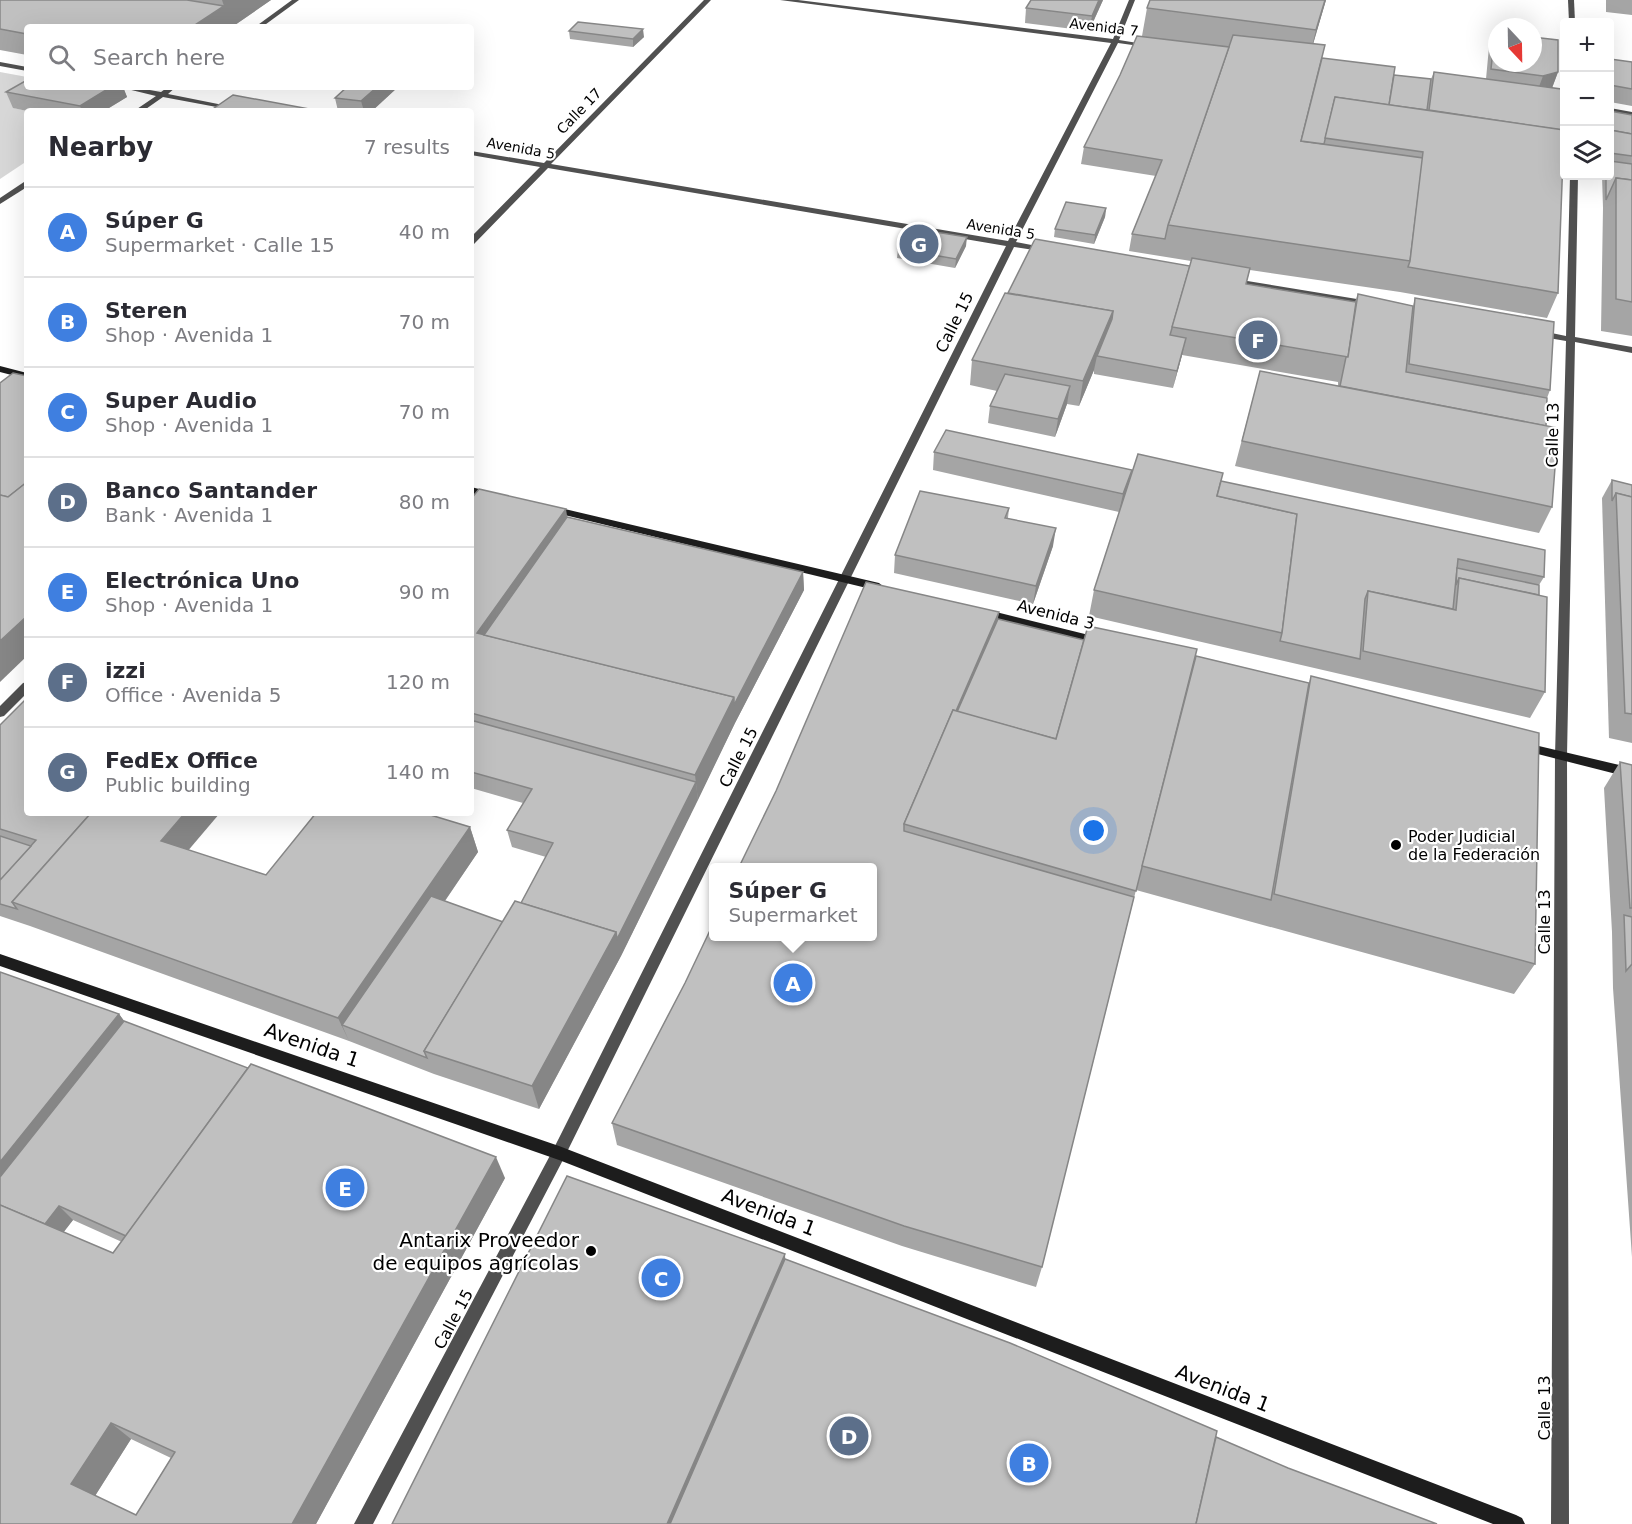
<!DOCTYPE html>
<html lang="en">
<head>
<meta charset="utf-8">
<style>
  body { margin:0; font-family:"DejaVu Sans",sans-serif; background:#f2f2f3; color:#2b2b33 }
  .controls { position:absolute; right:18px; top:18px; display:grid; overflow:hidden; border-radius:6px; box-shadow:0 6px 24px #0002 }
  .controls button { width:54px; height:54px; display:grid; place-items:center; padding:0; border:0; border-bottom:2px solid #e1e1e2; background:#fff; color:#2b2b33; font:30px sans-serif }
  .compass { position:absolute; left:1488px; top:18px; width:54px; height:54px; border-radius:50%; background:#fff; box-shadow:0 6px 24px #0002; rotate:158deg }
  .you { position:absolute; left:1094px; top:831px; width:21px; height:21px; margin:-15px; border:4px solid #fff; border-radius:50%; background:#1a73e8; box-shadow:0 0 0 9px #1a73e833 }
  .badge { display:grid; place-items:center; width:39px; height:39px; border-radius:50%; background:#b45309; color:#fff; font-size:20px; font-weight:700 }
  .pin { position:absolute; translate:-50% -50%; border:3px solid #fff; box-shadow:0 2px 6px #0006 }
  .popup { position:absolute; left:709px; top:863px; width:168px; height:78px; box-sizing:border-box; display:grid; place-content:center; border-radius:6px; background:#fff; filter:drop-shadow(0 2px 4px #0005); font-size:20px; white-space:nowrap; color:#7c7c81 }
  .popup b { font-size:22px; color:#2b2b33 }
  .popup::after { content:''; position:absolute; left:50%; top:100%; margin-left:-12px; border:12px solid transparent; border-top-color:#fff }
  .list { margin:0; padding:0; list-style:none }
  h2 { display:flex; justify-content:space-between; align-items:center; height:78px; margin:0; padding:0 24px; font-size:26px }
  h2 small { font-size:20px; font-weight:400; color:#7c7c81 }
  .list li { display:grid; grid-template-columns:39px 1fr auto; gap:18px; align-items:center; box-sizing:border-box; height:90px; padding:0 24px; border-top:2px solid #e1e1e2 }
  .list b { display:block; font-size:22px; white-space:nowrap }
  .list p { margin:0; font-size:20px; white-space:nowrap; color:#7c7c81 }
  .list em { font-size:20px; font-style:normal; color:#7c7c81 }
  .icon { flex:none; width:33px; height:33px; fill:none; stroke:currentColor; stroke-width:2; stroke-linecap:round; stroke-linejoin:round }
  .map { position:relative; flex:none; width:1632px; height:1524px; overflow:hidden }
  .search { position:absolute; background:#fff; box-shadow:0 6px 24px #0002; left:24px; top:24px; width:450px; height:66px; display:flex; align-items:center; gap:15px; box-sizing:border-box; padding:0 21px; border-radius:6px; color:#7c7c81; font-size:22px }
  .panel { position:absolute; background:#fff; box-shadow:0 6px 24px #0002; left:24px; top:108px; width:450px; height:708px; border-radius:6px }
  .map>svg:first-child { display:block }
</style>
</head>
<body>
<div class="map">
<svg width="1632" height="1524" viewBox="0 0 1632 1524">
  <rect width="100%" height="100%" fill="#fff"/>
  <path fill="#d7d7d7" d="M0 72 27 77V87L14 108 27 111V161L0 179Z"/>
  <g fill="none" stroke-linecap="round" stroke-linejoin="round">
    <g fill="#505050" fill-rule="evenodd">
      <path d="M292 0H299L262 27H255Z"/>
      <path d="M704 0H711L551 164 1008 241 1111 43 780 0H798L1113 39 1129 0H1135L1119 40 1150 45 1147 47 1118 43 1016 242 1047 248 1051 250 1047 252 1014 247 564 1158 373 1524H354L554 1148 1006 246 548 168 474 244H471V237L540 167 471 155V151L544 163Z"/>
      <path d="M1568 0H1574L1575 22H1569Z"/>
      <path d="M0 62 27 67V71L0 66Z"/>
      <path d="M119 87H133L161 92 168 87H176L168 94 253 111H238L163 97 143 111H134L156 96Z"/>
      <path d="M1610 108 1632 112V116L1610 112Z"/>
      <path d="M1570 176H1578L1575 337 1632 347V353L1575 342 1567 756 1569 1524H1551L1555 756 1566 341 1537 336 1533 333 1537 330 1566 336Z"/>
      <path d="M24 182H27V187L0 204V198Z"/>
      <path d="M1229 278 1369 301 1373 304 1369 307 1226 283V279Z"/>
      <path d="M27 682V693L4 716 0 717V706L23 683Z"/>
    </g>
    <g fill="#1d1d1d" fill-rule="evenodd">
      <path d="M0 366 27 373V379L0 372Z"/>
      <path d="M471 487 495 493 496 495 491 498 471 493Z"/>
      <path d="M552 506 879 583 884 587 879 591 548 511 547 509Z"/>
      <path d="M984 609 1101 638 1107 642 1101 646 980 616 979 613 980 610Z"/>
      <path d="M1522 742 1632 768V778L1518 749 1516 746Z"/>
      <path d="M0 954 559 1146 1516 1515 1522 1518 1525 1524H1493L559 1160 0 966Z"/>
    </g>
  </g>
  <g fill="#a5a5a5" fill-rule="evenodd">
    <path d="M0 0H271L232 27H27V55L0 50Z"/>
    <path d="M1103 0 1089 31 1025 23 1026 8Z"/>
    <path d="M1150 0H1326L1313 44 1322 58 1394 75 1431 79 1434 72 1486 79 1489 47 1495 31 1558 72 1552 88 1558 293 1547 318 1400 292 1250 270 1246 284 1355 302 1358 294 1413 306 1415 298 1550 390 1547 398 1546 426 1552 507 1539 533 1235 466 1260 371 1338 386V382L1182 355 1173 388 1094 374V370L1079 406 1067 404 1055 437 988 423 990 406 997 391 970 385 972 360 1008 293 1190 266 1191 261 1129 251 1132 234 1156 176 1081 164 1084 147 1142 36 1147 8Z"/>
    <path d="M1606 0H1632V15L1606 12Z"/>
    <path d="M569 31 644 37 633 47 570 39Z"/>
    <path d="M1610 59 1632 62V106L1610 102Z"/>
    <path d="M27 87H123L127 97 104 111H27L13 108 6 92Z"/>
    <path d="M347 87H398L372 111H338L335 98Z"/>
    <path d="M1610 111 1632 115V336L1601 331 1603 208 1602 176H1610Z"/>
    <path d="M1106 208 1105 217 1094 244 1054 237 1055 229Z"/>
    <path d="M966 246 955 268 897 258 898 249Z"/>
    <path d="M934 452 1130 478 1221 481 1544 577 1539 585V595L1545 692 1530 718 1089 616 1094 590 1119 512 933 470Z"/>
    <path d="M1612 480 1632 485V743L1609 738 1602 498Z"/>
    <path d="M471 499 567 517 803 572 804 590 735 723 621 956 539 1109 434 1074 349 1041 30 926 0 916V725L27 813 189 850 266 875 470 827 478 852 445 901 503 922 521 903 546 857 512 847 507 830 523 803 471 788Z"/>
    <path d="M1009 508 1008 518 1053 546 1033 604 894 573 895 555Z"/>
    <path d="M998 619 1084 640 1196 656 1309 683 1311 676 1535 964 1514 994 1136 890 1042 1267 1036 1287 902 1246 617 1145 612 1123 685 983Z"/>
    <path d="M1620 762 1632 765V1257L1613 988 1612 932 1604 788Z"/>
    <path d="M0 972 119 1014 124 1021 505 1178 316 1524H0ZM73 1220 122 1242 113 1253 63 1232ZM131 1439 171 1458 136 1515 95 1496Z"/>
  </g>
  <g fill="#868686">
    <path d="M222 0H271L232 27H192L224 6Z"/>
    <path d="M1099 0H1103L1089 31 1092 16Z"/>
    <path d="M1325 0H1326L1309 58 1316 30Z"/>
    <path d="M643 29 644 37 633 47V39Z"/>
    <path d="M1558 72 1552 88 1537 92 1543 76Z"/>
    <path d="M111 87H123L127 97 104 111H82L80 106Z"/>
    <path d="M377 87H398L372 111H364L361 101Z"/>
    <path d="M1106 208 1105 217 1094 244 1095 235Z"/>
    <path d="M967 237 966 246 955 268 956 259Z"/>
    <path d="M1113 311 1109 336 1097 356 1094 370 1079 406 1083 381Z"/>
    <path d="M1186 338 1182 355 1173 388 1177 371Z"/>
    <path d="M1070 386 1067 404 1055 437 1058 419Z"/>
    <path d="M1132 470 1128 488 1119 512 1123 494Z"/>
    <path d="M566 509 570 535 494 644 477 633Z"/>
    <path d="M1056 528 1053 546 1033 604 1036 586Z"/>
    <path d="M803 572 804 590 735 723 698 800 695 775 734 697Z"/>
    <path d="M999 612 995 637 907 825Z"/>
    <path d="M27 616V656L0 682V641Z"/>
    <path d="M696 782 698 800 621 956 539 1109 532 1086Z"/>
    <path d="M185 813H220L175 866 161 841Z"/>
    <path d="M470 827 478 852 356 1031 342 1025 349 1041 338 1018Z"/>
    <path d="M119 1014 136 1037 0 1209V1162Z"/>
    <path d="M496 1157 505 1178 316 1524H292Z"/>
    <path d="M59 1206 73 1220 57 1241 42 1227Z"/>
    <path d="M785 1254 786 1278 681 1524H667Z"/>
    <path d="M111 1423 131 1439 93 1499 71 1484Z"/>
  </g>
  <g fill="#c0c0c0" stroke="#868686" stroke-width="1.5" fill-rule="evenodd">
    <path d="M0 0H187L224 6 192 27H27V34L0 29Z"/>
    <path d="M1031 0H1099L1092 16 1026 8Z"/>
    <path d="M1150 0H1325L1316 30 1147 8Z"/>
    <path d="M578 22 643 29 633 39 569 31Z"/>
    <path d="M1495 31 1497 32V63H1533V37L1558 40V72L1543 76 1491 69Z"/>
    <path d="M1233 35 1325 45 1301 141 1423 158 1410 261 1168 225Z"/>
    <path d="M1137 36 1229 47 1168 225 1165 239 1132 234 1162 160 1084 147 1120 75Z"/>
    <path d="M1322 58 1395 67 1389 105 1335 97 1324 144 1301 141Z"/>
    <path d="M1610 59 1632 62V89L1610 85Z"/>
    <path d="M1434 72 1561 89V130L1429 110Z"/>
    <path d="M1394 75 1431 79 1427 110 1389 105Z"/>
    <path d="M27 80V87H111L80 106 6 92Z"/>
    <path d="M347 87H377L361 101 335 98Z"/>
    <path d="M233 95 320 111H210Z"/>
    <path d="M1335 97 1564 130 1558 293 1408 267 1410 261 1423 152 1325 138Z"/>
    <path d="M1610 111 1632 115V134L1610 130Z"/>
    <path d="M1610 130 1632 134V156L1610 153Z"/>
    <path d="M1610 161 1632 164V180L1616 178 1606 200V176H1610Z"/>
    <path d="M1616 178 1632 180V302L1616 299Z"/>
    <path d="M1066 202 1106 208 1095 235 1055 229Z"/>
    <path d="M910 228 967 237 956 259 898 249Z"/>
    <path d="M1035 239 1190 266 1170 335 1186 338 1177 371 1097 356 1112 319 1113 311 1008 293Z"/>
    <path d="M1192 258 1250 268 1246 284 1356 302 1348 357 1172 327Z"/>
    <path d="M1005 293 1113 311 1083 381 972 360Z"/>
    <path d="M1358 294 1413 306 1406 372 1547 398 1546 426 1340 386 1346 357H1348Z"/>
    <path d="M1415 298 1554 322 1550 390 1409 364Z"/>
    <path d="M1260 371 1558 428 1552 507 1242 441Z"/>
    <path d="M13 373 27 376V482L8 497 0 495V383Z"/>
    <path d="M1005 374 1070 386 1058 419 990 406Z"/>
    <path d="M946 430 1132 470 1123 494 934 452Z"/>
    <path d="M1138 454 1223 473 1217 496 1297 514 1282 633 1094 590Z"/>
    <path d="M1612 480 1632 485V497L1616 493 1612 501Z"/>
    <path d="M1221 481 1545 550 1544 577 1458 559 1453 609 1368 591 1365 599 1360 659 1280 641 1282 633 1297 514 1217 496Z"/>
    <path d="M27 482V616L0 641V495L8 497Z"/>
    <path d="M479 489 566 509 477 633 734 697 695 775 471 713V499Z"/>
    <path d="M920 491 1009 508 1005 518 1056 528 1036 586 895 555Z"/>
    <path d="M1616 493 1632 497V714L1625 713Z"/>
    <path d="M567 517 803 572 734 705V697L484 635Z"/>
    <path d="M1457 568 1539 585V595L1459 578 1456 585Z"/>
    <path d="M1459 578 1547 597 1545 692 1363 651 1368 591 1456 610Z"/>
    <path d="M866 582 999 612 956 711 953 710 904 824V831L1134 897 1042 1267 904 1226 612 1123 685 983 714 922V936H873V867H739L776 791Z"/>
    <path d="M998 619 1084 640 1056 739 957 712Z"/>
    <path d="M1088 626 1197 649 1136 891 904 824 953 710 1056 739Z"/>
    <path d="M1196 656 1309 683 1271 900 1142 866Z"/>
    <path d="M1311 676 1539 733 1535 964 1274 894Z"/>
    <path d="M27 698V813H91L12 902 17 909 0 904V880L36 840 0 829V725Z"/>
    <path d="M474 721 696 782 617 939 616 932 521 903 553 843 507 830 532 789 471 772V725Z"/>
    <path d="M1620 762 1632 765V908H1630Z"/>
    <path d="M91 813H185L161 841 266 875 316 813H424L470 827 338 1018 12 902Z"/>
    <path d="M0 836 31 846 0 880Z"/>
    <path d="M431 896 503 922 424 1051 427 1058 342 1025Z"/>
    <path d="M515 901 616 932 532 1086 424 1051Z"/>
    <path d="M1624 915 1632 917V964L1626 971Z"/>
    <path d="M0 972 119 1014 0 1162Z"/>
    <path d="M124 1021 248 1068 126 1236 59 1206 45 1224 0 1205V1177Z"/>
    <path d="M251 1064 496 1157 292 1524H0V1205L113 1253ZM111 1423 175 1452 136 1515 71 1484Z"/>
    <path d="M567 1176 785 1254 667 1524H392Z"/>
    <path d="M785 1259 1010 1343 1217 1431 1196 1524H670Z"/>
    <path d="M1216 1437 1288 1468 1437 1524H1196Z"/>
  </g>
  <g fill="#000" stroke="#fff" stroke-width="2">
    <circle cx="1396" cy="845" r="6"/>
    <circle cx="591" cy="1251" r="6"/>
  </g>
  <g text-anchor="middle" stroke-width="4.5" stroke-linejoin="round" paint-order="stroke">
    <g font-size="14" fill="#000" stroke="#fff">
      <text transform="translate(1104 27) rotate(7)" y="5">Avenida 7</text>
      <text transform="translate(579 111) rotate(-46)" y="5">Calle 17</text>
      <text transform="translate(521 148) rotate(10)" y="5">Avenida 5</text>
      <text transform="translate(1001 229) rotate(9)" y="5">Avenida 5</text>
    </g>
    <g font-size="16" fill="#000" stroke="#fff">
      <text transform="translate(954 322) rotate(-64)" y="6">Calle 15</text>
      <text transform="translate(1552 435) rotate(-89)" y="6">Calle 13</text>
      <text transform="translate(1056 614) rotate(14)" y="6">Avenida 3</text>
      <text transform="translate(738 757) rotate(-63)" y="6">Calle 15</text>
      <text transform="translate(1544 922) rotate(-90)" y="6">Calle 13</text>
      <text transform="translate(453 1319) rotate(-62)" y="6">Calle 15</text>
      <text transform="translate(1544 1408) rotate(-90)" y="6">Calle 13</text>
    </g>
    <g font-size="16" fill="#000" stroke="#fff" text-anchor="start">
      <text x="1408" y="842">Poder Judicial<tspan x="1408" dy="18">de la Federación</tspan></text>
    </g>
    <g font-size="20" fill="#000" stroke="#fff">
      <text transform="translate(312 1045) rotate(19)" y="7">Avenida 1</text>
      <text transform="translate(769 1212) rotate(21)" y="7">Avenida 1</text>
      <text transform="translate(1223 1388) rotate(21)" y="7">Avenida 1</text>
    </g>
    <g font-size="20" fill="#000" stroke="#fff" text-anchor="end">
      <text x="579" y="1247">Antarix Proveedor<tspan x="579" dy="23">de equipos agrícolas</tspan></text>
    </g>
  </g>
</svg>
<div class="controls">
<button>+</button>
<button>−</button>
<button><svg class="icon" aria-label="layers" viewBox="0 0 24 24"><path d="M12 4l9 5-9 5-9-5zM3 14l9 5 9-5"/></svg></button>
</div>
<svg class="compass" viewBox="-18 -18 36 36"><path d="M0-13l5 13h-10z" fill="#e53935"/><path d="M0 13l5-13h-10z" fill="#7c7c81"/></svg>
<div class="you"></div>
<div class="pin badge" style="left:793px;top:983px;background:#3f7fe0">A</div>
<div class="popup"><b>Súper G</b>Supermarket</div>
<div class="pin badge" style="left:1029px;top:1463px;background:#3f7fe0">B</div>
<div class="pin badge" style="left:661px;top:1278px;background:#3f7fe0">C</div>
<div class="pin badge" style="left:849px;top:1436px;background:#5c6f8a">D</div>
<div class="pin badge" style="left:345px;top:1188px;background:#3f7fe0">E</div>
<div class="pin badge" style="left:1258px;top:340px;background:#5c6f8a">F</div>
<div class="pin badge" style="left:919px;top:244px;background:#5c6f8a">G</div>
<div class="search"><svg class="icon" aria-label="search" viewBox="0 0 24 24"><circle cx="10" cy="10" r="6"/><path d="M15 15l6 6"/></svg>Search here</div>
<section class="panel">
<h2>Nearby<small>7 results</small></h2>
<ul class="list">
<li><span class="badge" style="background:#3f7fe0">A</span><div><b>Súper G</b><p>Supermarket · Calle 15</p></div><em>40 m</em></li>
<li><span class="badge" style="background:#3f7fe0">B</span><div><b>Steren</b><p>Shop · Avenida 1</p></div><em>70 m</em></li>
<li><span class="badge" style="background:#3f7fe0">C</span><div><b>Super Audio</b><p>Shop · Avenida 1</p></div><em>70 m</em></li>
<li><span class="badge" style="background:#5c6f8a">D</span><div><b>Banco Santander</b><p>Bank · Avenida 1</p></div><em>80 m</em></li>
<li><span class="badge" style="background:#3f7fe0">E</span><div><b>Electrónica Uno</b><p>Shop · Avenida 1</p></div><em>90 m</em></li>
<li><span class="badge" style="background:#5c6f8a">F</span><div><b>izzi</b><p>Office · Avenida 5</p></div><em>120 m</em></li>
<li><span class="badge" style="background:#5c6f8a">G</span><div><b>FedEx Office</b><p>Public building</p></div><em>140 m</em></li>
</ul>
</section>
</div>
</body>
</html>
